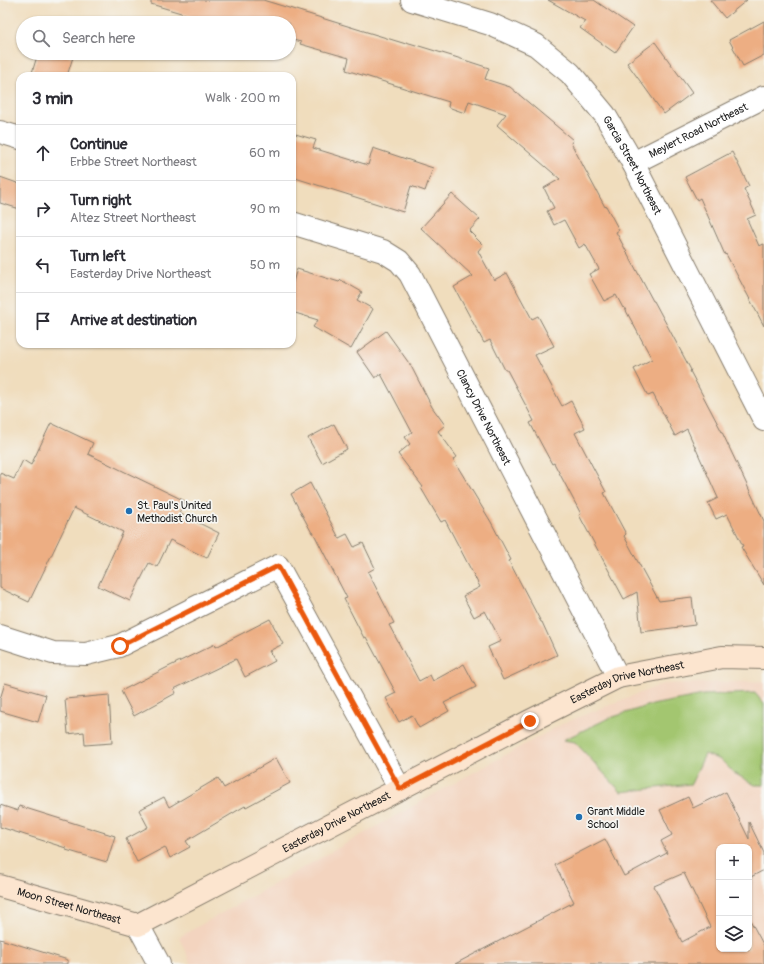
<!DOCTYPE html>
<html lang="en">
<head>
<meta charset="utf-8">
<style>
  body { margin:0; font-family:Pangolin,sans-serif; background:#f7f7f7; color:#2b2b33 }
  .controls { position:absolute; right:12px; bottom:12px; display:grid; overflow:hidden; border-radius:8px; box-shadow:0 1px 3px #0004 }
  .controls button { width:36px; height:36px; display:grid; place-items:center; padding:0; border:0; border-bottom:1px solid #e1e1e2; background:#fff; color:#2b2b33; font:20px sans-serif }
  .stop { position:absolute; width:12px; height:12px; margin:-9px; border:3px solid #ea580c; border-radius:50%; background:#fff }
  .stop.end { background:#ea580c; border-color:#fff; box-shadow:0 1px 4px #0008 }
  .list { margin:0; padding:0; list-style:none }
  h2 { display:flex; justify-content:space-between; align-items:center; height:52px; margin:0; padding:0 16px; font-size:17px }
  h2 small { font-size:13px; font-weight:400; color:#7c7c81 }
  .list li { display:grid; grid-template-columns:26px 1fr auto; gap:12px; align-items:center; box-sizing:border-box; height:56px; padding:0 16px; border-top:1px solid #e1e1e2 }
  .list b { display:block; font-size:15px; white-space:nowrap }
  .list p { margin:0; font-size:13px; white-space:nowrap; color:#7c7c81 }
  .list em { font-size:13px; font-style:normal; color:#7c7c81 }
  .icon { flex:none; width:22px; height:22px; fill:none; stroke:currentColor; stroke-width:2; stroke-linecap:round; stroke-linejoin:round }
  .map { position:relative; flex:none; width:764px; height:964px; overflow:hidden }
  .search { position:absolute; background:#fff; box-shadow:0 1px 3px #0004; left:16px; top:16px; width:280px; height:44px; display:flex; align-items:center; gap:10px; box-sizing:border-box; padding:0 14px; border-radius:22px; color:#7c7c81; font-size:15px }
  .panel { position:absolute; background:#fff; box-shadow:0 1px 3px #0004; left:16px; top:72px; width:280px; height:276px; border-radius:12px }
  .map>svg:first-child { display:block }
</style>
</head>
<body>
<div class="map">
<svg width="764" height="964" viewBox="0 0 764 964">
  <rect width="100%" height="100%" fill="#f6f6f2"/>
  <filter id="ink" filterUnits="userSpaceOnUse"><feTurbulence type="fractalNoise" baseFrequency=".025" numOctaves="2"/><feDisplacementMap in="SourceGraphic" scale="8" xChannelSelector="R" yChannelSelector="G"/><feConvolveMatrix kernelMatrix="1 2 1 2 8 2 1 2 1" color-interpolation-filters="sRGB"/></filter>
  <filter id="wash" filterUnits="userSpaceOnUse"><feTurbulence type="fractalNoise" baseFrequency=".012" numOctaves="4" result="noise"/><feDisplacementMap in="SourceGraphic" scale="16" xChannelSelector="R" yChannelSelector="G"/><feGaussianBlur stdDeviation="0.9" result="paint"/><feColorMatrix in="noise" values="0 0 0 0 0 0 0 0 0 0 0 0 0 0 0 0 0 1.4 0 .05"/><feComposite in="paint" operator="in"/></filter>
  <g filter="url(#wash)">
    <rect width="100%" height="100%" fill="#f0ddbd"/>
    <path fill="#f3d4bf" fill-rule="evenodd" d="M764 681V964H191L179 937 447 787 564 723 663 684ZM719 847H749V949H719Z"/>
    <path fill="#a3c670" stroke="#607146" d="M755 693 764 704V785H755L734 773 721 760 705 754 691 784 621 792 575 742 563 740 607 719 647 706 703 695Z"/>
    <g id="blocks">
      <g fill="#edae83" fill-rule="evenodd">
        <path d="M151 0H263L406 44V42L455 57 489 68 485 79 510 87 573 140 571 143 605 207 606 206 619 230 616 232 653 301H654L691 370 690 371 721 430 764 521V585L741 547 743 546 727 514 716 519 708 503 718 498 687 429 675 436 653 394 648 396 634 369 652 359 624 307 623 308 616 295 604 301 589 274 599 269 585 244 579 248 564 220 554 225 547 211 554 208 544 188 560 179 497 125 506 114 469 101 465 113 448 107 449 102 346 70 349 58 300 44 301 42 289 39V23H210L201 20V19L151 4Z"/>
        <path d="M548 0H594L633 27 615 53 580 28 585 21Z"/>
        <path d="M710 0H747L725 18Z"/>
        <path d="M764 21V55L743 66 729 40Z"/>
        <path d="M655 42 692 93 664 114 627 63Z"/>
        <path d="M38 53H59L73 57 67 76H31Z"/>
        <path d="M292 133 316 140 313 148 368 165 373 148 433 168 425 191 411 186 403 212 292 177Z"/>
        <path d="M732 152 749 186 744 189 756 215 747 219 759 246 764 244V326L726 254 725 255 700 198 697 200 685 177Z"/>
        <path d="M0 177 20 184V209L0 203Z"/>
        <path d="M452 194 480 219 469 231 483 245 478 251 494 280 507 273 532 319 538 316 554 346 535 355 562 406 571 401 585 428 575 433 606 492 604 493 626 534 624 536 659 601 692 597 695 625 641 632 637 592 624 599 579 515 581 514 554 463 552 464 530 423 534 421 507 370H505L490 340 484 343 454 287 473 276 421 228Z"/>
        <path d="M297 269 339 282 341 280 362 292 357 300 373 309 351 349 313 327 318 320 292 312V285Z"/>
        <path d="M386 331 411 366 432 407 445 425 438 431 457 457 453 459 491 522 511 560 509 561 541 622H542L557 655 503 680 488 647 501 641 485 611 474 617 463 596 480 587 445 520 441 522 421 488 423 487 398 454 410 444 405 437 412 432 381 374 375 378 357 352Z"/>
        <path d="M51 423 93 443 88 454 185 501 179 513 219 533 207 558 170 540 157 567 149 563 130 601 98 586 123 532 74 508 29 602 0 588V473L14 479 23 460 31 465Z"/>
        <path d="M334 424 347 449 322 463 308 438Z"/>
        <path d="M310 483 339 538 347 534 354 547 363 543 375 568 368 572 394 623 389 625 419 681 430 675 433 681 464 664 476 687 444 703 449 711 419 728 412 715 399 722 386 698 396 693 366 637 364 638 344 599 347 598 313 532 312 533 291 494Z"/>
        <path d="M270 619 283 644 269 651 275 661 245 677 236 659 174 689 176 693 134 716 121 691 168 667 215 644 216 647Z"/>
        <path d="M5 683 46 695 38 722 0 711V699Z"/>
        <path d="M109 695 112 743 85 745 84 732 68 734 65 699Z"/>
        <path d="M276 758 290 783 246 807 245 806 186 841 190 847 170 858 165 847 137 862 126 839 148 827 139 810 164 797 169 807 218 778 224 788Z"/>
        <path d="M726 792 749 839V822L764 853V870L749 878V847H719V949H749V918L764 946V964H455L574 902 555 865 605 839 624 876 667 853 661 841 672 835 660 810 688 797 693 808ZM684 873 710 927 682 942 654 886Z"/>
        <path d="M0 805 18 811 19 806 115 836 107 862 66 850V848L0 827Z"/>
        <path d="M0 939 68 960V964H0Z"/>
      </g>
    </g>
  </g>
  <g filter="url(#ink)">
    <use href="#blocks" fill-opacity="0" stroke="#867c6c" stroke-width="1"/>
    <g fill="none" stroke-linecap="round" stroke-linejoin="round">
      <defs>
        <g id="street">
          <path id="s1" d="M412 0 490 24 536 45 570 73 605 115 633 163 764 420"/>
          <path d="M0 132 20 138"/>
          <path id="s2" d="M633 163 764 97"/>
          <path id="s3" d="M292 223 383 251 399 261 410 274 618 677"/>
          <path d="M0 636 53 653 86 654 119 646 278 566 400 789"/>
          <path d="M138 925 159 964"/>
        </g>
        <g id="secondary">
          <path id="s4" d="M0 886 138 925 530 721 618 677 722 657 764 658"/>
        </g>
      </defs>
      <use href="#street" stroke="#867c6c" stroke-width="24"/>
      <use href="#secondary" stroke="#867c6c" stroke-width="24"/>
      <use href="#street" stroke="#fff" stroke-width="22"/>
      <use href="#secondary" stroke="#fce5cf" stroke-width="22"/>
    </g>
  </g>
  <g fill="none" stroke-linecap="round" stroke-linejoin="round" filter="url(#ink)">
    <path stroke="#ea580c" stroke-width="5" d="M120 646 278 566 400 789 530 721"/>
  </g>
  <g fill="#1f6fb2" stroke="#f6f6f2" stroke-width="1.5">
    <circle cx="129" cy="511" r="4"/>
    <circle cx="579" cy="817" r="4"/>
  </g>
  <g text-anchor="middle" stroke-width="3.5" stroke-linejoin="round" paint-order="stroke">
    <g font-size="11" fill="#1c1c1c" stroke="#f6f6f2">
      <text dy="4" stroke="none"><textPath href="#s2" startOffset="73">Meylert Road Northeast</textPath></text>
      <text dy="4" stroke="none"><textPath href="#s1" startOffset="288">Garcia Street Northeast</textPath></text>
      <text dy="4" stroke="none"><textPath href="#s3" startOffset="292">Clancy Drive Northeast</textPath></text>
      <text dy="4" stroke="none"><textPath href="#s4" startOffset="691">Easterday Drive Northeast</textPath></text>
      <text dy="4" stroke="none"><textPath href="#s4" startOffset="367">Easterday Drive Northeast</textPath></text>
      <text dy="4" stroke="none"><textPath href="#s4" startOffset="72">Moon Street Northeast</textPath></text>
    </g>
    <g font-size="11" fill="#1c1c1c" stroke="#f6f6f2" text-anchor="start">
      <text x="137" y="509">St. Paul's United<tspan x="137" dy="13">Methodist Church</tspan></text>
      <text x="587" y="815">Grant Middle<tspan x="587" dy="13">School</tspan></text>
    </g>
  </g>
</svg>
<div class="controls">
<button>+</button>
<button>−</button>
<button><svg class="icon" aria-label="layers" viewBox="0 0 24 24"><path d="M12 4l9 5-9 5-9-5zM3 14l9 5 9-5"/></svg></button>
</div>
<div class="stop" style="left:120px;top:646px"></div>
<div class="stop end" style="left:530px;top:721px"></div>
<div class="search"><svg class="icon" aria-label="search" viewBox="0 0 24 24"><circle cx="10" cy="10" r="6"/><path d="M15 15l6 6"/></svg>Search here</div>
<section class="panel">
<h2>3 min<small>Walk · 200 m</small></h2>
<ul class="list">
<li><svg class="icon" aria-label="ahead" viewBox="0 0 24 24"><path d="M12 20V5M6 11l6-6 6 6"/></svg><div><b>Continue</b><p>Erbbe Street Northeast</p></div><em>60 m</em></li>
<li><svg class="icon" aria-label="right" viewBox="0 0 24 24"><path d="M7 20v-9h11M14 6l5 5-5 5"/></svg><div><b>Turn right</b><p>Altez Street Northeast</p></div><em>90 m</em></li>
<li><svg class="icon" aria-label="left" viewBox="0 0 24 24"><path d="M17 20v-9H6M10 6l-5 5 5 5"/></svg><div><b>Turn left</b><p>Easterday Drive Northeast</p></div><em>50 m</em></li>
<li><svg class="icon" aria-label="arrive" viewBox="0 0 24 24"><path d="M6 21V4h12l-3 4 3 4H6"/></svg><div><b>Arrive at destination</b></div></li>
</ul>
</section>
</div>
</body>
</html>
